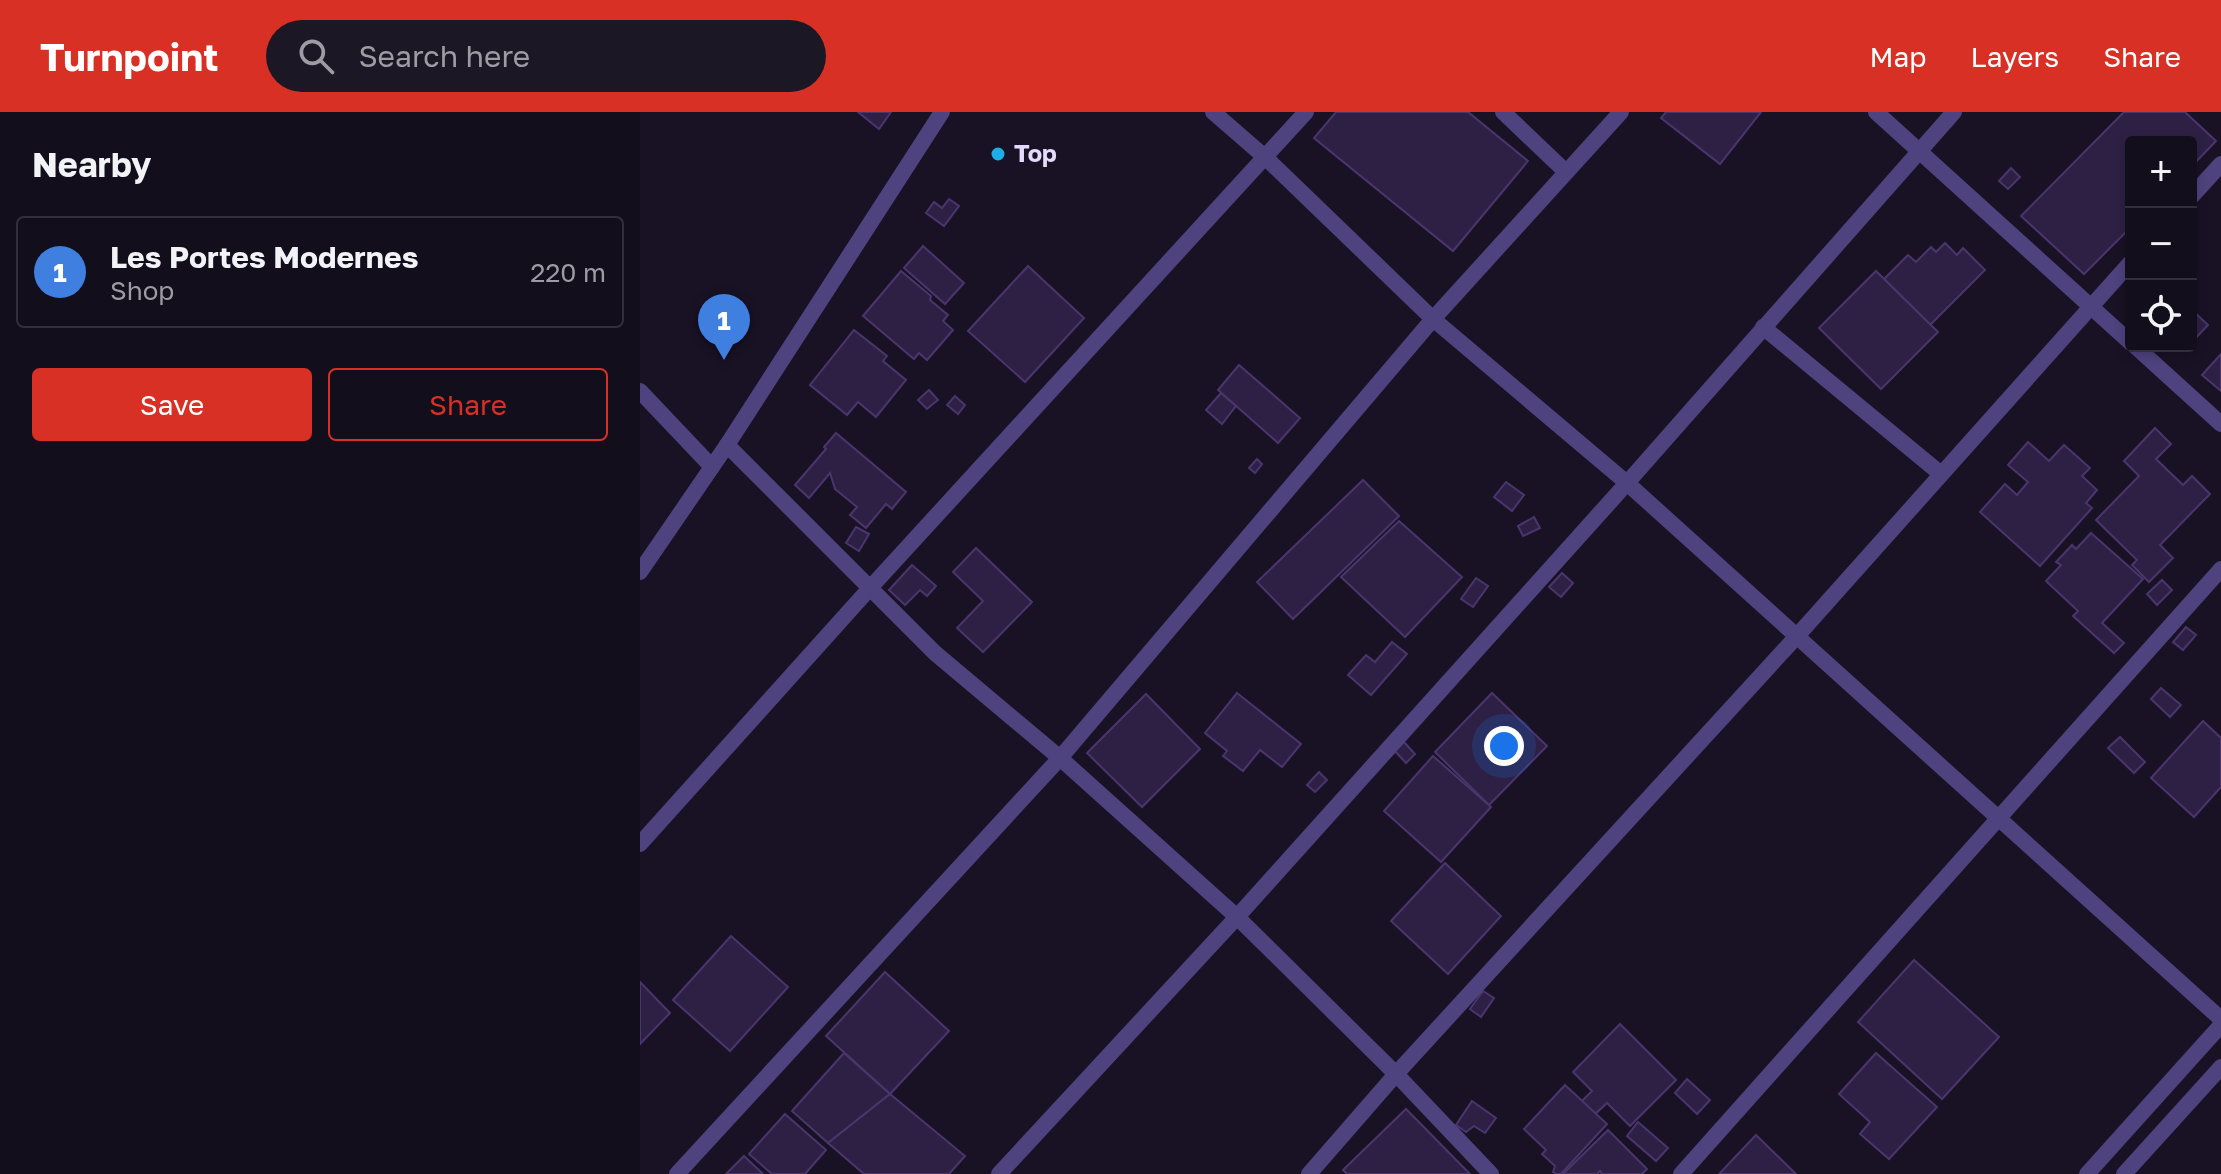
<!DOCTYPE html>
<html lang="en">
<head>
<meta charset="utf-8">
<style>
  body { margin:0; font-family:"Golos Text",sans-serif; background:#1c1725; color:#f1f3f6 }
  .controls { position:absolute; right:24px; top:24px; display:grid; overflow:hidden; border-radius:8px; box-shadow:0 4px 12px #0003 }
  .controls button { width:72px; height:72px; display:grid; place-items:center; padding:0; border:0; border-bottom:2px solid #322e3b; background:#130e1c; color:#f1f3f6; font:40px sans-serif }
  .you { position:absolute; left:864px; top:634px; width:28px; height:28px; margin:-20px; border:6px solid #fff; border-radius:50%; background:#1a73e8; box-shadow:0 0 0 12px #1a73e833 }
  .badge { display:grid; place-items:center; width:52px; height:52px; border-radius:50%; background:#d93025; color:#fff; font-size:26px; font-weight:700 }
  .pin { position:absolute; translate:-50% -66px; filter:drop-shadow(0 2px 4px #0008) }
  .pin::after { content:''; position:absolute; top:42px; width:28px; height:24px; background:inherit; clip-path:polygon(0 0,100% 0,50% 100%) }
  .list { margin:0; padding:0; list-style:none }
  h2 { display:flex; justify-content:space-between; align-items:center; height:104px; margin:0; padding:0 32px; font-size:34px }
  h2 small { font-size:26px; font-weight:400; color:#9d9ca3 }
  .list li { display:grid; grid-template-columns:52px 1fr auto; gap:24px; align-items:center; box-sizing:border-box; height:112px; margin:0 16px 16px; padding:0 16px; border:2px solid #322e3b; border-radius:8px }
  .list b { display:block; font-size:30px; white-space:nowrap }
  .list p { margin:0; font-size:26px; white-space:nowrap; color:#9d9ca3 }
  .list em { font-size:26px; font-style:normal; color:#9d9ca3 }
  .actions { display:flex; gap:16px; padding:24px 32px }
  .actions a { flex:1; padding:18px 0; border:2px solid #d93025; border-radius:8px; text-align:center; font-size:28px; color:#d93025 }
  .actions .main { background:#d93025; color:#fff }
  .icon { flex:none; width:44px; height:44px; fill:none; stroke:currentColor; stroke-width:2; stroke-linecap:round; stroke-linejoin:round }
  .map { position:relative; flex:none; width:1581px; height:1062px; overflow:hidden }
  header { display:flex; align-items:center; gap:48px; box-sizing:border-box; height:112px; padding:0 40px; background:#d93025; color:#fff }
  header strong { font-size:38px }
  nav { display:flex; gap:44px; margin-inline-start:auto; font-size:28px }
  .search { width:560px; height:72px; background:#1c1725; display:flex; align-items:center; gap:20px; box-sizing:border-box; padding:0 28px; border-radius:44px; color:#9d9ca3; font-size:30px }
  main { display:flex }
  aside { flex:1; background:#130e1c }
  .map>svg:first-child { display:block }
</style>
</head>
<body>
<header>
<strong>Turnpoint</strong>
<div class="search"><svg class="icon" aria-label="search" viewBox="0 0 24 24"><circle cx="10" cy="10" r="6"/><path d="M15 15l6 6"/></svg>Search here</div>
<nav><a>Map</a><a>Layers</a><a>Share</a></nav>
</header>
<main>
<aside>
<h2>Nearby<small></small></h2>
<ul class="list">
<li><span class="badge" style="background:#3f7fe0">1</span><div><b>Les Portes Modernes</b><p>Shop</p></div><em>220 m</em></li>
</ul>
<div class="actions"><a class="main">Save</a><a>Share</a></div>
</aside>
<div class="map">
<svg width="1581" height="1062" viewBox="0 0 1581 1062">
  <rect width="100%" height="100%" fill="#191225"/>
  <g fill="#2e2044" stroke="#4a356d" stroke-width="2">
    <path d="M218 0H251L239 17Z"/>
    <path d="M696 0H828L888 49 813 139 674 26Z"/>
    <path d="M1026 0H1121L1080 52 1021 6Z"/>
    <path d="M1484 0H1545L1576 29 1551 55V30H1491V115L1444 162 1381 104Z"/>
    <path d="M1371 56 1380 65 1368 77 1359 69Z"/>
    <path d="M309 87 319 94 304 114 286 101 294 90 302 96Z"/>
    <path d="M1305 131 1317 143 1323 136 1345 158 1290 213 1244 167 1268 143 1276 150 1291 135 1296 140Z"/>
    <path d="M283 134 324 171 305 192 264 156Z"/>
    <path d="M388 154 444 206 385 270 328 219Z"/>
    <path d="M261 159 291 184 290 188 308 203 303 209 313 218 287 248 279 241 274 247 223 204Z"/>
    <path d="M1236 159 1298 220 1241 277 1179 216Z"/>
    <path d="M1551 197 1568 213 1553 229 1551 227Z"/>
    <path d="M214 218 247 244 243 249 266 268 236 305 218 290 207 303 170 273Z"/>
    <path d="M1581 242V279L1562 263Z"/>
    <path d="M599 253 660 306 638 331 578 278Z"/>
    <path d="M289 278 298 288 287 297 278 288Z"/>
    <path d="M581 281 596 294 582 312 566 298Z"/>
    <path d="M315 284 325 293 318 302 307 293Z"/>
    <path d="M1515 316 1531 332 1516 347 1543 373 1552 364 1570 382 1520 433 1533 446 1509 470 1492 453 1497 448 1456 408 1499 364 1484 349Z"/>
    <path d="M196 321 266 380 252 397 246 392 226 416 210 403 217 395 195 377 190 361 169 386 155 373 186 337 184 335Z"/>
    <path d="M1388 330 1409 349 1424 333 1450 356 1442 364 1457 378 1446 391 1452 396 1400 454 1340 400 1365 372 1377 383 1388 370 1368 353Z"/>
    <path d="M617 347 622 352 615 361 609 356Z"/>
    <path d="M723 368 759 404 653 507 617 470Z"/>
    <path d="M866 370 884 383 872 399 854 385Z"/>
    <path d="M894 405 900 416 883 424 878 414Z"/>
    <path d="M759 409 822 465 765 525 701 465Z"/>
    <path d="M216 415 229 422 219 439 206 431Z"/>
    <path d="M1451 421 1503 467 1462 511 1484 531 1474 541 1433 504 1438 499 1406 469 1421 453 1416 450 1432 433 1436 437Z"/>
    <path d="M336 436 392 490 343 540 317 516 343 489 313 460Z"/>
    <path d="M272 453 296 474 287 484 280 478 265 493 249 478Z"/>
    <path d="M922 461 933 471 921 485 909 475Z"/>
    <path d="M836 466 848 474 833 495 821 487Z"/>
    <path d="M1522 468 1532 478 1517 493 1507 482Z"/>
    <path d="M1546 515 1556 523 1543 538 1533 530Z"/>
    <path d="M752 530 767 542 731 583 708 563 726 543 735 550Z"/>
    <path d="M1521 576 1541 593 1530 605 1511 587Z"/>
    <path d="M597 581 661 632 642 655 620 638 603 659 583 644 587 639 565 621Z"/>
    <path d="M852 581 907 634 849 693 795 640Z"/>
    <path d="M506 582 560 637 502 695 447 641Z"/>
    <path d="M1563 609 1581 626V675L1554 705 1511 666Z"/>
    <path d="M1480 625 1505 650 1494 661 1468 636Z"/>
    <path d="M763 629 775 642 766 651 753 637Z"/>
    <path d="M793 644 851 695 801 750 744 699Z"/>
    <path d="M679 660 687 668 675 680 667 673Z"/>
    <path d="M805 751 861 804 808 862 751 809Z"/>
    <path d="M91 824 148 875 90 939 33 888Z"/>
    <path d="M1274 848 1359 925 1302 987 1218 910Z"/>
    <path d="M245 860 309 919 250 982 186 924Z"/>
    <path d="M0 870 30 901 0 932Z"/>
    <path d="M843 879 854 886 841 905 830 897Z"/>
    <path d="M980 912 1036 968 990 1014 967 991 952 1005 939 992 952 979 933 960Z"/>
    <path d="M204 941 250 982 188 1031 152 999Z"/>
    <path d="M1236 941 1297 995 1249 1047 1220 1022 1230 1010 1199 982Z"/>
    <path d="M1047 967 1070 988 1057 1002 1035 981Z"/>
    <path d="M925 973 967 1012 921 1062H916L913 1060 915 1054 902 1042 906 1038 884 1017Z"/>
    <path d="M250 982 325 1044 309 1062H224L188 1031Z"/>
    <path d="M832 989 856 1006 845 1021 834 1014 826 1020 816 1013Z"/>
    <path d="M766 997 830 1062H707L703 1058Z"/>
    <path d="M145 1002 186 1038 165 1062H132L109 1042Z"/>
    <path d="M998 1010 1028 1036 1016 1049 987 1024Z"/>
    <path d="M968 1018 1007 1057 1002 1062H962L960 1059 957 1062H923Z"/>
    <path d="M1116 1023 1156 1062H1079Z"/>
    <path d="M104 1044 123 1062H86Z"/>
  </g>
  <g fill="none" stroke-linecap="round" stroke-linejoin="round">
    <g stroke="#4f437f" stroke-width="16">
      <path d="M573 0 626 46 793 207 987 371 1581 907"/>
      <path d="M863 0 926 60"/>
      <path d="M1236 0 1491 231"/>
      <path d="M1551 85 1581 52"/>
      <path d="M1123 215 1301 362"/>
      <path d="M1495 234 1581 312"/>
      <path d="M0 279 72 355"/>
      <path d="M87 333 295 541 420 646 597 805 756 962 851 1062"/>
      <path d="M0 732 230 476 666 0"/>
      <path d="M37 1062 420 646 793 207 981 0"/>
      <path d="M359 1062 597 805 987 371 1314 0"/>
      <path d="M669 1062 756 962 1157 524 1491 150"/>
      <path d="M1041 1062 1581 457"/>
      <path d="M1447 1062 1581 913"/>
      <path d="M1484 1062 1581 955"/>
    </g>
    <path stroke="#4f437f" stroke-width="16" d="M0 460 87 333 302 0"/>
  </g>
  <circle fill="#1daee5" stroke="#191225" stroke-width="3" cx="358" cy="42" r="8"/>
  <g text-anchor="middle" stroke-width="7" stroke-linejoin="round" paint-order="stroke">
    <g font-size="24" font-weight="bold" fill="#e4dbfb" stroke="#191225" text-anchor="start">
      <text x="374" y="50">Top</text>
    </g>
  </g>
</svg>
<div class="controls">
<button>+</button>
<button>−</button>
<button><svg class="icon" aria-label="locate" viewBox="0 0 24 24"><circle cx="12" cy="12" r="6"/><path d="M12 2v4M12 18v4M2 12h4M18 12h4"/></svg></button>
</div>
<div class="you"></div>
<div class="pin badge" style="left:84px;top:248px;background:#3f7fe0">1</div>
</div>
</main>
</body>
</html>
